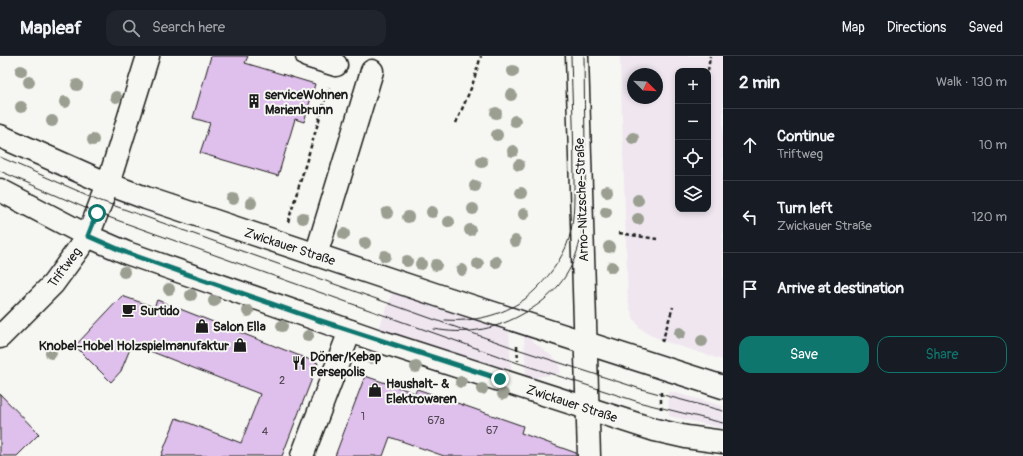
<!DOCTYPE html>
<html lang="en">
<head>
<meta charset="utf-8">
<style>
  body { margin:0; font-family:Pangolin,sans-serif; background:#20242c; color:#f1f3f6 }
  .controls { position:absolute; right:12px; top:12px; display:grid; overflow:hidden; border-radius:8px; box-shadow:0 2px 6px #0003 }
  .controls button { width:36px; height:36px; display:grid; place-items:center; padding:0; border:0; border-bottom:1px solid #363941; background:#171b24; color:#f1f3f6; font:20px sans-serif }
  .compass { position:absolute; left:627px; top:12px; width:36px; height:36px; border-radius:50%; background:#171b24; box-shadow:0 2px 6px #0003; rotate:114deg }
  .stop { position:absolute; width:12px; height:12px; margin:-9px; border:3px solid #0f766e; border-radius:50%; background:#fff }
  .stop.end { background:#0f766e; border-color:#fff; box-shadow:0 1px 4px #0008 }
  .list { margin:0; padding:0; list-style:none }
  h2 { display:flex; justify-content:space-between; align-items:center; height:52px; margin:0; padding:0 16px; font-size:17px }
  h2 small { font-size:13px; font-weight:400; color:#9ea1a6 }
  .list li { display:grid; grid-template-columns:26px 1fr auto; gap:12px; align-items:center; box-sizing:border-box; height:72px; padding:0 16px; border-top:1px solid #363941 }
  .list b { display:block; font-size:15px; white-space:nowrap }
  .list p { margin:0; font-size:13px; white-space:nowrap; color:#9ea1a6 }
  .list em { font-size:13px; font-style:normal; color:#9ea1a6 }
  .actions { display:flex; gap:8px; padding:12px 16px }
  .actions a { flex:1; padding:9px 0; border:1px solid #0f766e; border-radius:12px; text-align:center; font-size:14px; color:#0f766e }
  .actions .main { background:#0f766e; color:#fff }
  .icon { flex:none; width:22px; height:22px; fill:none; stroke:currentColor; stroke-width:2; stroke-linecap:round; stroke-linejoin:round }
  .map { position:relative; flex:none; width:723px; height:400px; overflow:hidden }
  header { display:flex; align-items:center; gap:24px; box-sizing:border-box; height:56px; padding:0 20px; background:#171b24; border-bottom:1px solid #363941 }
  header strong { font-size:19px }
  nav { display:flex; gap:22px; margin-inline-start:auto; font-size:14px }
  .search { width:280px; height:36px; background:#20242c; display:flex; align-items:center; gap:10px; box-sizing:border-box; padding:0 14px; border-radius:12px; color:#9ea1a6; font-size:15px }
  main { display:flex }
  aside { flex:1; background:#171b24 }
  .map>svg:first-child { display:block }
</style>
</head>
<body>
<header>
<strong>Mapleaf</strong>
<div class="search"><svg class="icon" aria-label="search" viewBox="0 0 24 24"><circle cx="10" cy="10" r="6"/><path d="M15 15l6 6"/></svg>Search here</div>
<nav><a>Map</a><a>Directions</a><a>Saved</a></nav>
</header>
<main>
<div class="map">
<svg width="723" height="400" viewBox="0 0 723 400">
  <rect width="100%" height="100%" fill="#f6f6f2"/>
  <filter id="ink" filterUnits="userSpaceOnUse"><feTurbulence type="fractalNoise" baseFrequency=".025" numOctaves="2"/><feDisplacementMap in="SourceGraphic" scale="8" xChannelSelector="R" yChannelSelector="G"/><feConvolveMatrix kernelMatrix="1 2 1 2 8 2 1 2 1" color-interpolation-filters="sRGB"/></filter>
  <g filter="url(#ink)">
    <g fill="#efe6f0" fill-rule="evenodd">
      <path d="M620 0H723V304L667 286 650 279 640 272 633 261 628 245ZM678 15H708V153H678ZM633 18H657V42H633Z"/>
      <path d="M394 232 509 272 511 315 379 273Z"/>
      <path d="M524 278 559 306 560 317 533 322 526 319Z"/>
      <path d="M668 335 723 350V372L669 360Z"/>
    </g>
    <g fill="#dfbfeb" stroke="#1c1c1c">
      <path d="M211 0H248L245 7 315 28 304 66 295 63 278 120 200 97 210 67 193 62Z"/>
      <path d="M122 240 154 251 157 244 318 307 282 400H161L176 362 241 387 260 338 132 288 121 315 111 326 75 290Z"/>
      <path d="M365 320 415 337 417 333 523 370 521 377 576 397V400H444L390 381 383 400H335Z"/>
      <path d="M0 338 39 378 17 400H0Z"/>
    </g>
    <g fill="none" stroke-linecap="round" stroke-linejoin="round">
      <defs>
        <g id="minor">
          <path d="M307 0 336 9"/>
          <path d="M316 199 372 15"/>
          <path d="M0 281 53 228 88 180 108 128 148 0"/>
          <path d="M302 400 350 275"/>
        </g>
        <g id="major">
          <path d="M577 0 589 400"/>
          <path d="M0 80 108 128 146 142 440 240 723 331"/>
          <path d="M0 134 88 180 127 197 379 285 655 374 686 381 723 386"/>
        </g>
      </defs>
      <use href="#minor" stroke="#1c1c1c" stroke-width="25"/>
      <use href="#major" stroke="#1c1c1c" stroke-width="25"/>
      <g stroke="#1c1c1c" stroke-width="2.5" stroke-dasharray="4 3" stroke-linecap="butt">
        <path d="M708 15 710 0"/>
        <path d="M456 67 472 30 481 0"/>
        <path d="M288 166 329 31"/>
        <path d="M619 177 657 183"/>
        <path d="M662 286 673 251"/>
        <path d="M517 290 518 305"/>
        <path d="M661 336V353"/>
      </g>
      <use href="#minor" stroke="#f6f6f2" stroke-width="22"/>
      <use href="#major" stroke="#f6f6f2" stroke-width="22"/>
      <g stroke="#1c1c1c" stroke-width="1">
        <path d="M0 101 101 145 517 293 641 333 723 355"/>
        <path d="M0 115 97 157 518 307 642 347 723 367"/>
        <path d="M445 264C474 266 501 260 525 243 542 229 557 211 566 191 575 169 574 145 574 122 574 81 572 41 571 0"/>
        <path d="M434 273C464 279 493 274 519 260 589 224 586 165 585 97 585 65 584 32 584 0"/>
      </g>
    </g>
    <g fill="#9a9f91">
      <circle cx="21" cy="15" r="6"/>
      <circle cx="513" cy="15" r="6"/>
      <circle cx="29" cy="26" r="6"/>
      <circle cx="77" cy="29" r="6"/>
      <circle cx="511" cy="39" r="6"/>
      <circle cx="116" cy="41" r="6"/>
      <circle cx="65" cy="46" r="6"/>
      <circle cx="21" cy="51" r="6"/>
      <circle cx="496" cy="57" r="6"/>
      <circle cx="52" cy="65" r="6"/>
      <circle cx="515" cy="65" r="6"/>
      <circle cx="497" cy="79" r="6"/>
      <circle cx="633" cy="82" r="6"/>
      <circle cx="93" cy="84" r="6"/>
      <circle cx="513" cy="95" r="6"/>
      <circle cx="482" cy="106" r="6"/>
      <circle cx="519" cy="109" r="6"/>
      <circle cx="475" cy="130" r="6"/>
      <circle cx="607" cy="135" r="6"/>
      <circle cx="521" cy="137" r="6"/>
      <circle cx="233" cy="143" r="6"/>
      <circle cx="638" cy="144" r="6"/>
      <circle cx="251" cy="147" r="6"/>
      <circle cx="473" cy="153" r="6"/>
      <circle cx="432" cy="156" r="6"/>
      <circle cx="606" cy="156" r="6"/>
      <circle cx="387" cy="157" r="6"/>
      <circle cx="524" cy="158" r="6"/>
      <circle cx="408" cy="161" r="6"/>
      <circle cx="303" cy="162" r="6"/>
      <circle cx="638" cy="163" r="6"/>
      <circle cx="449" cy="166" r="6"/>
      <circle cx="470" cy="174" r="6"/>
      <circle cx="344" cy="178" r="6"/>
      <circle cx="515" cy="185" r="6"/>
      <circle cx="365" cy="187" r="6"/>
      <circle cx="609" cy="191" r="6"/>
      <circle cx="385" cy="200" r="6"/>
      <circle cx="407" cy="205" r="6"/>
      <circle cx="496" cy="206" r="6"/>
      <circle cx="421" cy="208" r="6"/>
      <circle cx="478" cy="208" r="6"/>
      <circle cx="436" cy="209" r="6"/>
      <circle cx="612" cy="211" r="6"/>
      <circle cx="462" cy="214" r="6"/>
      <circle cx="124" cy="216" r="6"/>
      <circle cx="169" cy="233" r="6"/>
      <circle cx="191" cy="239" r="6"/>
      <circle cx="214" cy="245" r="6"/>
      <circle cx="248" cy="255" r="6"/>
      <circle cx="282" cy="270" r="6"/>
      <circle cx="680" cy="277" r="6"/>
      <circle cx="308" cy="280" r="6"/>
      <circle cx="702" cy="285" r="6"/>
      <circle cx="51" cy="297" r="6"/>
      <circle cx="371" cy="302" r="6"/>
      <circle cx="416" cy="311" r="6"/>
      <circle cx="461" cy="326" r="6"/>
      <circle cx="482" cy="333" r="6"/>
      <circle cx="503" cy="338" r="6"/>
    </g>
  </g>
  <g fill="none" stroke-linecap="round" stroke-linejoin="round" filter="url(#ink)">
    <path stroke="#0f766e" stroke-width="5" d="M97 157 88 180 127 197 318 264 500 323"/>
  </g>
  <defs>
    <symbol id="building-bare" viewBox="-9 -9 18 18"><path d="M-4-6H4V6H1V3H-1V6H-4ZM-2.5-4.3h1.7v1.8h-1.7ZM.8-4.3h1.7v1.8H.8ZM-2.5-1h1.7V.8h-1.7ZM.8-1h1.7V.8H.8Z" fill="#1c1c1c" stroke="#f6f6f2" stroke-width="2.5" paint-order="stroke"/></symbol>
    <symbol id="cafe-bare" viewBox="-9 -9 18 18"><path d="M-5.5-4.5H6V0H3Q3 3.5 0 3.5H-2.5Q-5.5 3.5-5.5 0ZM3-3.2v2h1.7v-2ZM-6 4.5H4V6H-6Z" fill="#1c1c1c" stroke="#f6f6f2" stroke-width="2.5" paint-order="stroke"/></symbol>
    <symbol id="shop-bare" viewBox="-9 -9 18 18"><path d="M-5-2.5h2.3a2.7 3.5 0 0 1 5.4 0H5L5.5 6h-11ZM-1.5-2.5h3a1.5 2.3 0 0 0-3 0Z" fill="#1c1c1c" stroke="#f6f6f2" stroke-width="2.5" paint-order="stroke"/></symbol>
    <symbol id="restaurant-bare" viewBox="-9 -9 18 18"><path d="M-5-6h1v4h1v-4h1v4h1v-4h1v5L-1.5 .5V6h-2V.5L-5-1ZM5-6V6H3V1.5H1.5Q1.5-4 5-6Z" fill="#1c1c1c" stroke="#f6f6f2" stroke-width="2.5" paint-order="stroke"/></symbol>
  </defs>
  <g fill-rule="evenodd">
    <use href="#building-bare" x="244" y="35" width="20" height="20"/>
    <use href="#cafe-bare" x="119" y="244" width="20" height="20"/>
    <use href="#shop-bare" x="192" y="260" width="20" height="20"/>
    <use href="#shop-bare" x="230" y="279" width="20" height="20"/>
    <use href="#restaurant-bare" x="289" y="297" width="20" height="20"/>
    <use href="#shop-bare" x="365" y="324" width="20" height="20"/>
  </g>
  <g text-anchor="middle" stroke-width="4" stroke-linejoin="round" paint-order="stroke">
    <g font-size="11" fill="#4d4550">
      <text x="282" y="328">2</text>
      <text x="363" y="364">1</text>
      <text x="436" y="368">67a</text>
      <text x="492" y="378">67</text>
      <text x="265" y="379">4</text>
    </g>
    <g font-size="13" font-weight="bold" fill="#1c1c1c" stroke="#f6f6f2" text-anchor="start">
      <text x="265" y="43">serviceWohnen<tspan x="265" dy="15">Marienbrunn</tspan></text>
      <text x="140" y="259">Surtido</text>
      <text x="213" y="275">Salon Ella</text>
      <text x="229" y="294" text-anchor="end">Knobel-Hobel Holzspielmanufaktur</text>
      <text x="310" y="305">Döner/Kebap<tspan x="310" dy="15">Persepolis</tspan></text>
      <text x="386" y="332">Haushalt- &amp;<tspan x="386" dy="15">Elektrowaren</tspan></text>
    </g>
    <g font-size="13" fill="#1c1c1c" stroke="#f6f6f2">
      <text transform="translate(581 144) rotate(-92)" y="5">Arno-Nitzsche-Straße</text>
      <text transform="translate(290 190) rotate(18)" y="5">Zwickauer Straße</text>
      <text transform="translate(64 211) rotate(-53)" y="5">Triftweg</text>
      <text transform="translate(572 347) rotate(18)" y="5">Zwickauer Straße</text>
    </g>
  </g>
</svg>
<div class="controls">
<button>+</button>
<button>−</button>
<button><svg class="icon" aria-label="locate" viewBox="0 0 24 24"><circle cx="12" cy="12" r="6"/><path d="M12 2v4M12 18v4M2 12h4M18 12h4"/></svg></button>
<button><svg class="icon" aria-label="layers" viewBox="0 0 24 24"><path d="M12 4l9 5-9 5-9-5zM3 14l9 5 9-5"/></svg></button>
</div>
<svg class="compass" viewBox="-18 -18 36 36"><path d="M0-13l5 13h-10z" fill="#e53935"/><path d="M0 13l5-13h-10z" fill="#9ea1a6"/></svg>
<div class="stop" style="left:97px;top:157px"></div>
<div class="stop end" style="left:500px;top:323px"></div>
</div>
<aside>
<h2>2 min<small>Walk · 130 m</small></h2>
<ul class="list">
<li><svg class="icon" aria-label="ahead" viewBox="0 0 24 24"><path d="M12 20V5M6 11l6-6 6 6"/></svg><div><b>Continue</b><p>Triftweg</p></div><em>10 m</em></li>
<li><svg class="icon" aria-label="left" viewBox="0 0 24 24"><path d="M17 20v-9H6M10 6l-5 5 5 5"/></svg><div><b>Turn left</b><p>Zwickauer Straße</p></div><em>120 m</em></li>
<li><svg class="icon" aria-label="arrive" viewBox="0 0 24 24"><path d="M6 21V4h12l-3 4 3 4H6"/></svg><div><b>Arrive at destination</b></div></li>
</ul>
<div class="actions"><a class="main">Save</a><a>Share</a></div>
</aside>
</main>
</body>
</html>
